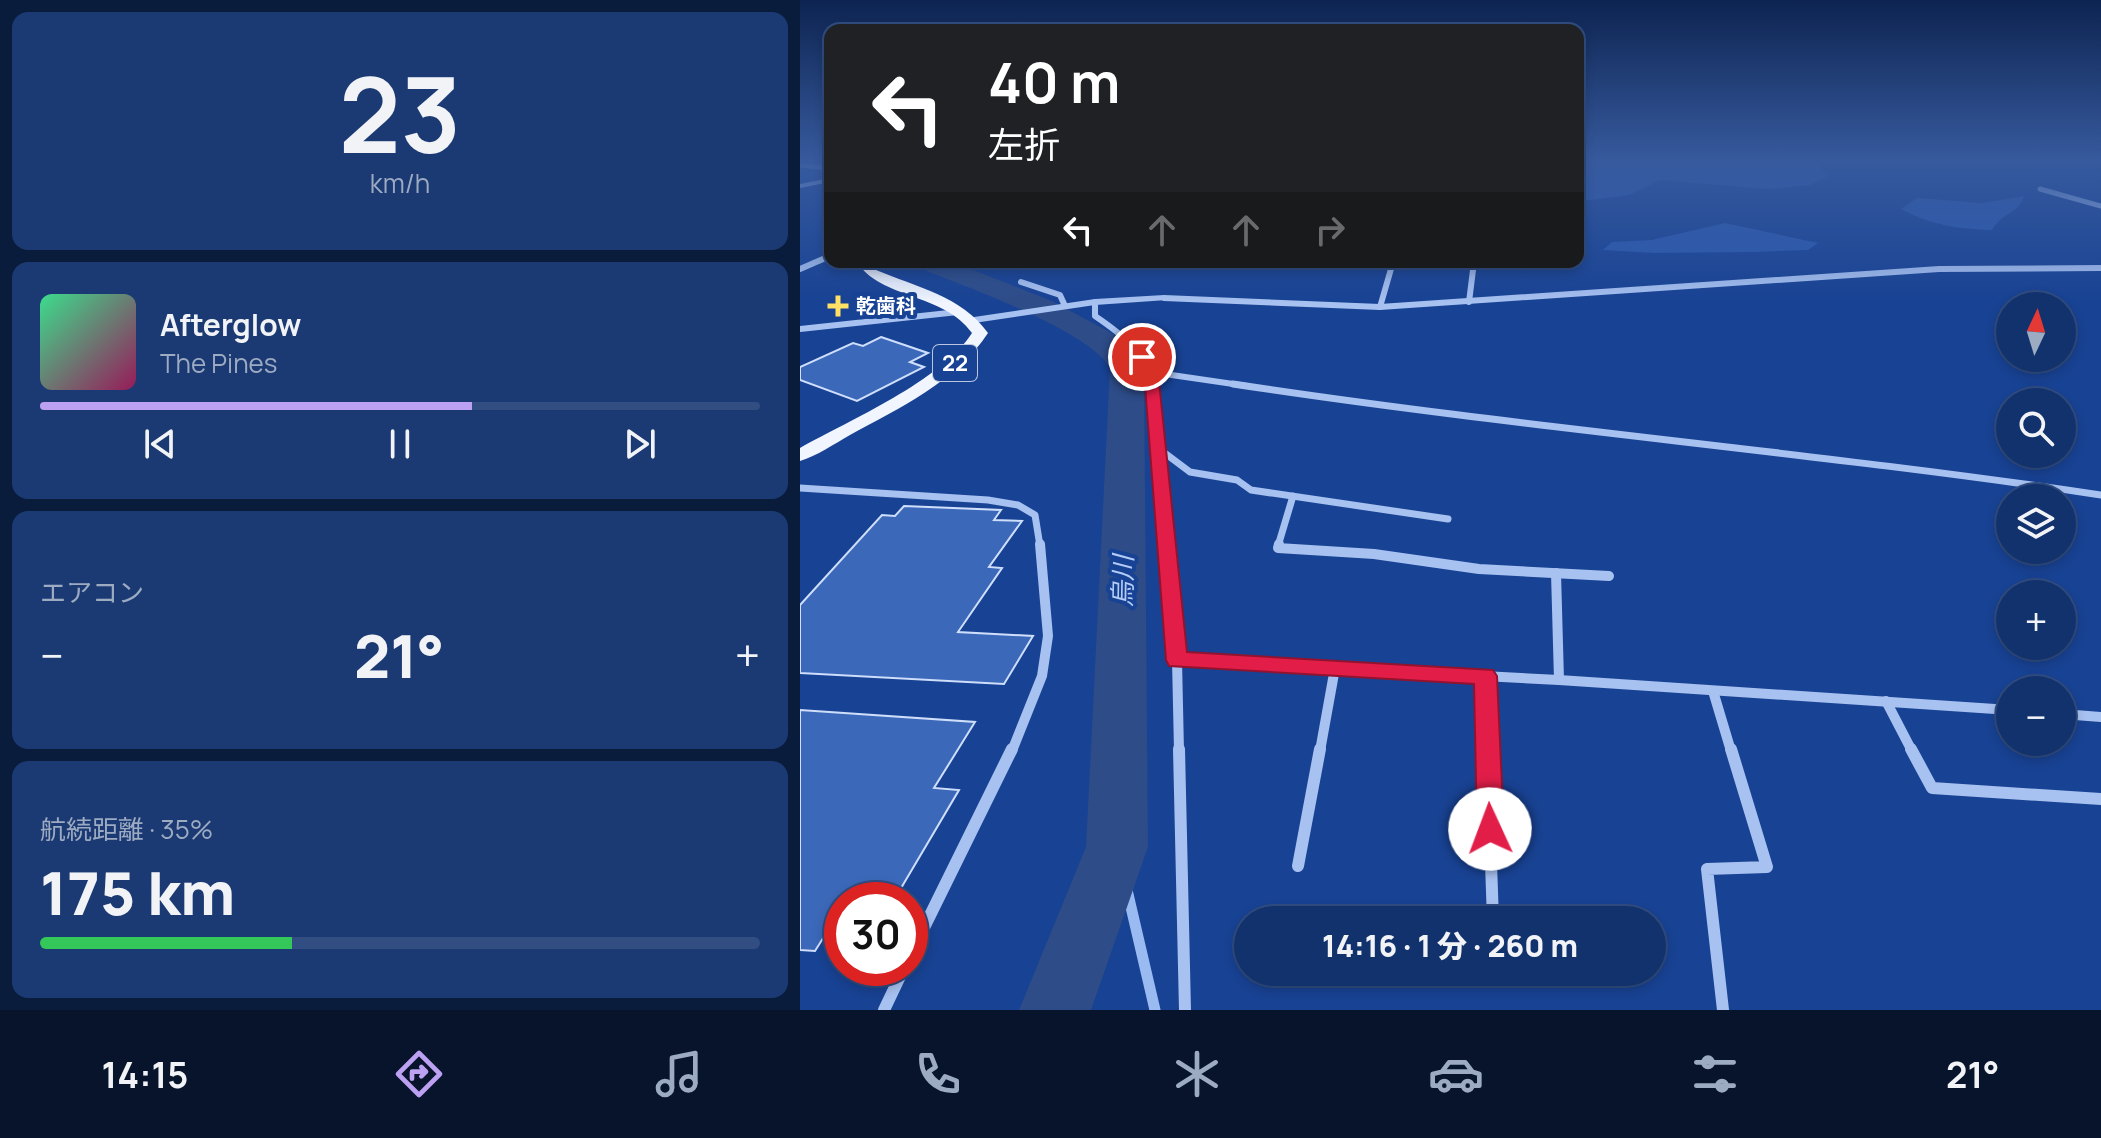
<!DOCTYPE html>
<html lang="ja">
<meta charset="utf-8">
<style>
body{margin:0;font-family:Manrope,"Noto Sans JP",sans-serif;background:#1b3a73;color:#f1f3f6;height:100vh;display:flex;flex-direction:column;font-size:30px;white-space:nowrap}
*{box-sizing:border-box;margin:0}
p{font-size:26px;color:#9caac2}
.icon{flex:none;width:44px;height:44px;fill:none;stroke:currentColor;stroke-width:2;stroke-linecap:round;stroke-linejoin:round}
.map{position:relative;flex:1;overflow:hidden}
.sheet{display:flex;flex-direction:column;gap:12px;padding:12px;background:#0a1c3c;width:800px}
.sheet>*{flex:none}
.banner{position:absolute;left:24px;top:24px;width:760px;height:244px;border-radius:16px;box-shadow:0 4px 12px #0003,0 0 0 2px #314d81;background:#202124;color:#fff;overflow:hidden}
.needle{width:52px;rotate:4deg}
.tools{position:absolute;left:1196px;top:292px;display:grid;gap:16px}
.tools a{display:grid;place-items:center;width:80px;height:80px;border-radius:50%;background:#12326e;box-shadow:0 4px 12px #0003,0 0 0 2px #314d81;font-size:40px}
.speed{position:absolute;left:24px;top:882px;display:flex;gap:16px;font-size:40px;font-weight:700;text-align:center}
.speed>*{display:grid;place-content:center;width:104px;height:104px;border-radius:50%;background:#12326e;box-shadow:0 4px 12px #0003,0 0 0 2px #314d81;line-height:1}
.speed .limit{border:12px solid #d22;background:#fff;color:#111}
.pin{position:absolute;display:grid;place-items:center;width:68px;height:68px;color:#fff;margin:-34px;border:4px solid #fff;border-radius:50%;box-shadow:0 2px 8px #0007}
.me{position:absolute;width:88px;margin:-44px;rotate:358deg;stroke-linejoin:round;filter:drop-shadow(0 0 6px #0008)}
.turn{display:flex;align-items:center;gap:28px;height:168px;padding:0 32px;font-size:36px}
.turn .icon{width:104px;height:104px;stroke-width:2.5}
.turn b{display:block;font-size:56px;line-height:68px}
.lanes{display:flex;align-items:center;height:76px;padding:0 32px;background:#0003;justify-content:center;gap:40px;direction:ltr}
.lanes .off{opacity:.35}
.big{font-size:60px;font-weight:800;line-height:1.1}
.sheet .tile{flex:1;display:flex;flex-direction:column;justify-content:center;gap:12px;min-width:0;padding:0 28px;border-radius:16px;background:#1b3a73}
.sheet .dial{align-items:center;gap:0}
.dial b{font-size:104px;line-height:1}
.song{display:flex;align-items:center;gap:24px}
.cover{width:96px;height:96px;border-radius:12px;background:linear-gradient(135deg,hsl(150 70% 55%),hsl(330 70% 35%))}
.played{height:8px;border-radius:4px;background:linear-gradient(90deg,#bca0f2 60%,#314d81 60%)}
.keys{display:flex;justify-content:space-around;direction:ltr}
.heat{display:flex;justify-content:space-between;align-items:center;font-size:44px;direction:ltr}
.charge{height:12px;border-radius:6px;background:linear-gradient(90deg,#34c759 35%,#314d81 0)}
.trip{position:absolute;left:434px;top:906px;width:432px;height:80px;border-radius:40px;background:#12326e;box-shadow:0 4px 12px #0003,0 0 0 2px #314d81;font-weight:800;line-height:80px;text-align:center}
.tabs{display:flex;height:128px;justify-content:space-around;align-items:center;background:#07142c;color:#9caac2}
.tabs .icon{width:56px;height:56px}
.tabs .on{color:#bca0f2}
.tabs b{font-size:36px;color:#f1f3f6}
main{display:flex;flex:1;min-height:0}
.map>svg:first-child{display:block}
.green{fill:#2a5ab1}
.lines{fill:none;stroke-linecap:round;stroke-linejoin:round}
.stream{stroke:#9abbf2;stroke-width:11}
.river{fill:#2d4c88;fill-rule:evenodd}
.building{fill:#3c68b9;stroke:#cedefb;stroke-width:2}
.minor-far4{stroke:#a7c1f0;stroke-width:5}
.minor-far3{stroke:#a7c1f0;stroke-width:6}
.minor-far2{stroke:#a7c1f0;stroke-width:7}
.minor-far1{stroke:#a7c1f0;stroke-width:10}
.minor{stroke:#a7c1f0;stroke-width:12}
.tertiary{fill:#a7c1f0;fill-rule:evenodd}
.primary{fill:#f0f5ff;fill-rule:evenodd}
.route{fill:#e11d48;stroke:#92132f;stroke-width:2}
.poi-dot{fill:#ffe166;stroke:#184293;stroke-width:3}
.labels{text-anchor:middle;stroke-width:8;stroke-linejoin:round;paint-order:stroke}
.far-poi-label{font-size:20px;font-weight:bold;fill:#fff;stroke:#184293;text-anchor:start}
.shield{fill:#184293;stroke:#bac6df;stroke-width:2}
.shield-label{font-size:22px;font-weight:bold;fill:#fff}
.water-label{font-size:26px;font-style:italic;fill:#b4ccf7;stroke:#184293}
</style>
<main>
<section class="sheet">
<div class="tile dial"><b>23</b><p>km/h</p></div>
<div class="tile">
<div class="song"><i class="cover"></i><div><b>Afterglow</b><p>The Pines</p></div></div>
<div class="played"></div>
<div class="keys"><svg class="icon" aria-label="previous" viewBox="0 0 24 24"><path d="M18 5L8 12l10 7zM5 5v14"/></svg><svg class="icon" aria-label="pause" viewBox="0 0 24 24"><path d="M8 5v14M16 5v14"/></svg><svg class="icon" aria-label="next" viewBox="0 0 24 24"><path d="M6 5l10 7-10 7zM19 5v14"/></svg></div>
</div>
<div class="tile"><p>エアコン</p>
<div class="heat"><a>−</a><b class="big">21°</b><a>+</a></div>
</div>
<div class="tile"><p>航続距離 · 35%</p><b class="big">175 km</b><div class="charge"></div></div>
</section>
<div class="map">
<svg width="1301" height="1010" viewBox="0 0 1301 1010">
<rect width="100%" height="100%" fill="#184293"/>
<g class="green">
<polygon points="778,162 1018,162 1027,177 1010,185 966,189 860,180 829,195 783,201 778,199"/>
<path d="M1224,196c-6,19 -21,15 -32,34 -33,-1 -62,-5 -91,-21l16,-11 65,5z"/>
<polygon points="925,223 1018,243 1008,250 954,252 854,253 803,250 812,242 852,240"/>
</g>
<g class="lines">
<polyline class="stream" points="317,847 355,1010"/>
<path class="river" d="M115,262h38l99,39 76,41 16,26 4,479 -57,163h-72l67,-163 24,-479c-20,-37 -148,-83 -191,-100z"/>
</g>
<g class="building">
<polygon points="81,337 128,353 110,362 124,367 57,401 0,380 0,367 53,343 63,346"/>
<polygon points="104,506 201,510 194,520 222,521 189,567 202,568 158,632 233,636 204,684 0,673 0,605 82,515 95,516"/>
<polygon points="0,710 175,722 134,788 159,790 94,900 42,900 42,916 37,916 15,951 0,950"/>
</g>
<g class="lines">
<g class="minor-far4">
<polyline points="0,165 30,168"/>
<polyline points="1240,189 1301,206"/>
<polyline points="19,261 30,256"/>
</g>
<g class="minor-far3">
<polyline points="0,269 23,259"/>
<polyline points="221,282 260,295 265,306"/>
<polyline points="364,298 580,307 1139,269 1301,268"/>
<path d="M295,302v14c25,17 54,38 57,70"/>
<polyline points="669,302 674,262"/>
<polyline points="580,307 593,262"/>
<polyline points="0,329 158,312"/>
<polyline points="351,372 447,386"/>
</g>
<g class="minor-far2">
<polyline points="352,384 367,546"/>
<path d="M433,384c289,44 579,68 868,111"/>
<polyline points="358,448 390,472 437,480 451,490 648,519"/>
<polyline points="0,488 188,500 218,505 235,515 240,546"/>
<polyline points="478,546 493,496"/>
</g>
<g class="minor-far1">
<polyline points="367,544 377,660 379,751"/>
<polyline points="479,544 478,548 574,554 679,569 809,576"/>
<polyline points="756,573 759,680"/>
<polyline points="377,660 759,680 1210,710"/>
<polyline points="685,676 687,751"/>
<polyline points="913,691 931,751"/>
<polyline points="1086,701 1112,751"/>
<polyline points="1262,714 1301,717"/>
<polyline points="212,751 242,676 248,636 240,544"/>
<polyline points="520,751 535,668"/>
</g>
<g class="minor">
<polyline points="379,749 385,1010"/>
<polyline points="687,749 693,920"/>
<polyline points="1111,749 1132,788 1301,799"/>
<polyline points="498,866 520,749"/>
<polyline points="110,956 212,749"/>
<polyline points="695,972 695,977"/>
<polyline points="84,1010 104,968"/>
<polyline points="923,1010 907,869 967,867 931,749"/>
</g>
<g class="tertiary">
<polygon points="30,178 30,182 0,188 0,184"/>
<polygon points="364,295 369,298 367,300 295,305 174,323 169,320 174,317 295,299"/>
</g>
<path class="primary" d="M57,262h14l5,8c40,17 86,26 112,63 -31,48 -90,76 -138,102 -16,9 -33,21 -50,26v-13c50,-28 141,-67 172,-115 -28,-40 -92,-34 -115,-71z"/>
</g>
<linearGradient id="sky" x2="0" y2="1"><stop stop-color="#0d2451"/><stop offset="0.53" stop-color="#375a9e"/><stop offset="1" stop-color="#375a9e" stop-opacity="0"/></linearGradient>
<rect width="1301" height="303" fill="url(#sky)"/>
<polygon class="route" points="342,352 347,354 358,372 387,652 693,670 697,676 704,829 700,837 690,841 681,837 677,829 674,684 369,666 366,660 344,372 335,357"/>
<path class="poi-dot" d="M34 294h8v8h8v8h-8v8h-8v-8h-8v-8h8z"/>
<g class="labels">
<g class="far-poi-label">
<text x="56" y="313">乾歯科</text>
</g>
<rect class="shield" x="133" y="345" width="44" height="36" rx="6"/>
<g class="shield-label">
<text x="155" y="371">22</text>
</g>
<g class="water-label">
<text transform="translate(323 581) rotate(-89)" y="9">烏川</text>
</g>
</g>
</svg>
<div class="tools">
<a><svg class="needle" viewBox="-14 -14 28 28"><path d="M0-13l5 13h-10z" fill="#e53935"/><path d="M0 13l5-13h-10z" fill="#9caac2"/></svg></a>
<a><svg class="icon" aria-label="search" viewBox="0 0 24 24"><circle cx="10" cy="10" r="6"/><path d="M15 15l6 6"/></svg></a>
<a><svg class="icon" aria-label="layers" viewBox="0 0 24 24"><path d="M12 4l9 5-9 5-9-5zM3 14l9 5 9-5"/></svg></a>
<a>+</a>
<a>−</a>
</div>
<div class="speed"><div class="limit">30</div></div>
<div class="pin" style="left:342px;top:357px;background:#d93025"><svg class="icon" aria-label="arrive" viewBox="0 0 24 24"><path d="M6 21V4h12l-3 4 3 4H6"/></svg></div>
<svg class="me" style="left:690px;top:829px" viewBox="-20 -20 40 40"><circle r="19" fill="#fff"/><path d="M0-13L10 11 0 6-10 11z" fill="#e11d48"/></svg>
<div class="trip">14:16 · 1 分 · 260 m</div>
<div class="banner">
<div class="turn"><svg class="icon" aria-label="left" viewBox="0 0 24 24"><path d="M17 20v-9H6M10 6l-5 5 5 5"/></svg><div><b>40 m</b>左折</div></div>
<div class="lanes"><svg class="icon" aria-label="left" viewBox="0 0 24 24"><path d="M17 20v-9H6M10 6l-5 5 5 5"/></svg><svg class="icon off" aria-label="ahead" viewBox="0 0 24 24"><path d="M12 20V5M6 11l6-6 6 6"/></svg><svg class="icon off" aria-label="ahead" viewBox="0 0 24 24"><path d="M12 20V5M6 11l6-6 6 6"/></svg><svg class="icon off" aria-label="right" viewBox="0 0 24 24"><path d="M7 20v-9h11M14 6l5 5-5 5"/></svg></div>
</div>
</div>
</main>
<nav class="tabs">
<b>14:15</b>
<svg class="icon on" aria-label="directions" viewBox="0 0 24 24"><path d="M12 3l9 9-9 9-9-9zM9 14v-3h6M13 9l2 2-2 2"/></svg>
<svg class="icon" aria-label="music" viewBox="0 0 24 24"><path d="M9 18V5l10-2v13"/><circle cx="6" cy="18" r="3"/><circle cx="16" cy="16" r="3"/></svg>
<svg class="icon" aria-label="phone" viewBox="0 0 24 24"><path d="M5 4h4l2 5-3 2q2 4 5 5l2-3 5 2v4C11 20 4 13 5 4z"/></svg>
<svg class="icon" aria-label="climate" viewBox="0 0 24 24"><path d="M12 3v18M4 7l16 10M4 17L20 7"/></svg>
<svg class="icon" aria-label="car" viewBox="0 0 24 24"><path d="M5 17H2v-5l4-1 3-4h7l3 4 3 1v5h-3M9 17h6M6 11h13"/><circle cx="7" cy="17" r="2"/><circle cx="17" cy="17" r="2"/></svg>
<svg class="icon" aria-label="filters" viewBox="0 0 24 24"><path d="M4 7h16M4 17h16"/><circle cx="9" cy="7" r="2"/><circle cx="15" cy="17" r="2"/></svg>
<b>21°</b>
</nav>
